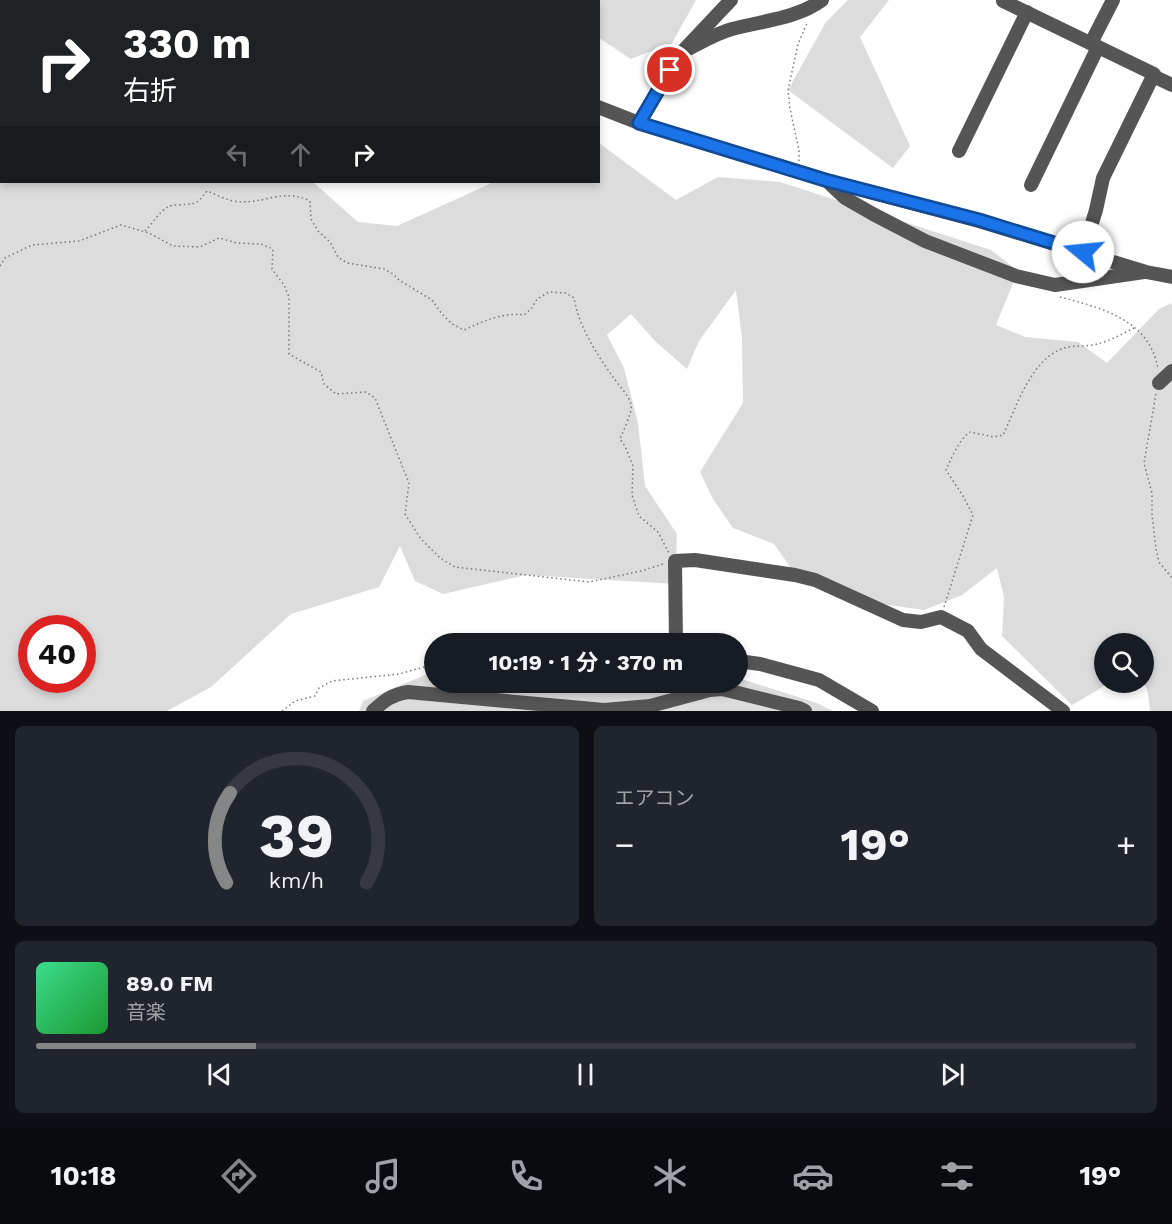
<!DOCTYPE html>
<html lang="ja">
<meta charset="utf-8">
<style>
body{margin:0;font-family:"Work Sans","Noto Sans JP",sans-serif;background:#20242c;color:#f1f3f6;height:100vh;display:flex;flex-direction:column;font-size:22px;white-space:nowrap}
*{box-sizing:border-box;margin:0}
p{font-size:20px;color:#9ea1a6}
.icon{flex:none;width:33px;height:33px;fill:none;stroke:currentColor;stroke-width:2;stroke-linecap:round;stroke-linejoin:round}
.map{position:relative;height:711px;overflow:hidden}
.details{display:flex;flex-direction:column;gap:15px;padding:15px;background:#0d0f14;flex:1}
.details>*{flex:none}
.banner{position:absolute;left:0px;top:0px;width:600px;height:183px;box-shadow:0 3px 9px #0003;background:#202124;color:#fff;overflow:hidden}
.buttons{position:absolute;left:1094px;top:633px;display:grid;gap:12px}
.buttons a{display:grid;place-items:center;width:60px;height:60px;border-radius:50%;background:#171b24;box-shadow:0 3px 9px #0003;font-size:30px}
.speed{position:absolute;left:18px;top:615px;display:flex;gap:12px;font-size:30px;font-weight:700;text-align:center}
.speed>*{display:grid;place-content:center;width:78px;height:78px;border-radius:50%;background:#171b24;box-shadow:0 3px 9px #0003;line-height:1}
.speed .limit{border:9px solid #d22;background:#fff;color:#111}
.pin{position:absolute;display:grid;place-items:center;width:51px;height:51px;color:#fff;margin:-26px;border:3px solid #fff;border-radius:50%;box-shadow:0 2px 6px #0007}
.me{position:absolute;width:66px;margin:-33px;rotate:287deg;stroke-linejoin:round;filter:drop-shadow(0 0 4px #0008)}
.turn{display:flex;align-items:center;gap:21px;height:126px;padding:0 24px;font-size:27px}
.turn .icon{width:78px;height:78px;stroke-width:2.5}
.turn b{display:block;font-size:42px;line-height:51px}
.lanes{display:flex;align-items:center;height:57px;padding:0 24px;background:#0003;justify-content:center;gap:30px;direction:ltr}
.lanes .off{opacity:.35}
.big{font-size:45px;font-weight:700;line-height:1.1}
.details .card{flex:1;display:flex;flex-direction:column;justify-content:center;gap:9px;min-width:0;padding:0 21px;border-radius:9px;background:#20242c}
.details .dial{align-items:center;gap:0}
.dial svg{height:156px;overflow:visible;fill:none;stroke:#363941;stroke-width:7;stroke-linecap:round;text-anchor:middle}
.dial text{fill:#f1f3f6;stroke:none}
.song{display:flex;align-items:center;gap:18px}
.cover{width:72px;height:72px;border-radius:9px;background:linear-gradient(135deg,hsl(150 70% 55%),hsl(130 70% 35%))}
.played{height:6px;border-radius:3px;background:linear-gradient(90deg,#858687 20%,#363941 20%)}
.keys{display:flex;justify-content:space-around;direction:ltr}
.heat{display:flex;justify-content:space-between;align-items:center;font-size:33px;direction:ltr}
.details .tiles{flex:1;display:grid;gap:15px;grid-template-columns:1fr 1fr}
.card:last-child{grid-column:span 2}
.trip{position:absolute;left:424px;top:633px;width:324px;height:60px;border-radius:30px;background:#171b24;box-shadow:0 3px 9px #0003;font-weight:700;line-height:60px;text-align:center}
.tab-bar{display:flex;height:96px;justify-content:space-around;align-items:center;background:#090b0e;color:#9ea1a6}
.tab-bar .icon{width:42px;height:42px}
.tab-bar .on{color:#858687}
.tab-bar b{font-size:27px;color:#f1f3f6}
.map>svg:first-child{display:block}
.green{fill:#dcdcdc;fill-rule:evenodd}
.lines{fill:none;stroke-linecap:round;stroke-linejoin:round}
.path{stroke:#777;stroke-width:1.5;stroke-dasharray:1.5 3;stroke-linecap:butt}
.minor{stroke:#555;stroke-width:14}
.route-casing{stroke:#114b97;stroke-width:15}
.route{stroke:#1a73e8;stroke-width:10}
</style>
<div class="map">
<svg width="1172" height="711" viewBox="0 0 1172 711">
<rect width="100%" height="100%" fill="#fff"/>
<g class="green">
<polygon points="538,0 696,0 672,43 631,59 599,38 598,2 540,2"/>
<polygon points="848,0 889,0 860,37 910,146 893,168 788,90 826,22"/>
<path d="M0,70l2,1v111h311l45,40 39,4 97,-44h104l1,-39 77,57 42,-23 62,5 211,68 27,21 -22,54 29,12 53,5 29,21 52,-54 13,-6v408h-22l-2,-18 -5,-14v-35h-39v38l3,1 -6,5 -29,17 -70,-69 2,-39 -7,-29 -35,27 -38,15 -42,-6 -89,-33 -19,-27 -41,-16 -20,-29 -13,-27 43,-69 -1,-65 -6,-48 -37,51 -12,28 -32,-28 -24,-27 -24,21 17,33 14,55 7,63 32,48 -2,50 -149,-9 -83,19 -28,-13 -15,-35 -21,41 -88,27 -80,73 -44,24h-167zM32,628h50v52h-50z"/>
<polygon points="425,675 435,675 435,682 618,682 658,686 685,682 738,682 738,678 817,703 833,711 359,711 363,701"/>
</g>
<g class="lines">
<g class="path">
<polyline points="799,161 799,150 790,109 788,90 798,44 807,23"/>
<path d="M145,231c7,-7 15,-20 24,-25 3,-1 7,-1 10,-1 18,-2 16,1 28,-14 9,3 18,9 27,10 27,5 49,-14 76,0l1,18 7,12 12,11 8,15 9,6 37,6 9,5 6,6 33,20 10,14 10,10 12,6c20,-9 39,-18 60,-15l8,-7 5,-9 12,-7 17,1 8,5c5,29 22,55 39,79 5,7 16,19 18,27 2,8 -8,27 -11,35l5,7 8,20 -1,29 7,21 19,16 11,21"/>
<polyline points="0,266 5,258 32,245 79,241 121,225 149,233 173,246 200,247 219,238 237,243 261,244 273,249 272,269 284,285 289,297 289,354 321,372 324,384 336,394 366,392 375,398 409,483 405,514 421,539 440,558 455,567 589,582 641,571 663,564"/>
<path d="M1060,297c42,11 90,23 98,72"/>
<polyline points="1156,394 1144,463 1152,493 1152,515 1156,549 1159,562 1172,578"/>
<path d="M944,607l29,-92 -10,-19 -17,-26c6,-13 12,-29 24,-38l24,5 9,-2c14,-29 28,-76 61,-87 11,-3 23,-1 33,-4 13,-3 27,-11 39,-17"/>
<polyline points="282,711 295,701 315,696 319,688 332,681 399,674 435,664"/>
</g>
<g class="minor">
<polyline points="442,0 444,2"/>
<polyline points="1003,1 1154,74 1103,178 1096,210 1083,252"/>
<polyline points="1091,43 1113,0"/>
<path d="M688,49c14,-7 29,-16 44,-20 29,-8 64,-10 90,-29"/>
<polyline points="1153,76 1172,85"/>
<polyline points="598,107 639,123 825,180 979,221 1146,272 1172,277"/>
<polyline points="639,123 681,53 731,0"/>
<polyline points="959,151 1027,12"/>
<polyline points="829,183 845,198 873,214 925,241 1016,276 1055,285 1144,272"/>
<polyline points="1031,185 1098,47"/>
<polyline points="1159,383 1172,371"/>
<polyline points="676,644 675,561 695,560 795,575 815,580 903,620 921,622 941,617 968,631 981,649 1063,711"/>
<polyline points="738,661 760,664 819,680 872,711"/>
<path d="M373,711c12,-11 18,-16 35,-19l196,18 46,-4 60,-16 12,-1 77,19 6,3"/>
</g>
</g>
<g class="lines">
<defs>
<polyline id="route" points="670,70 639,123 825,180 979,220 1083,252"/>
</defs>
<use href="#route" class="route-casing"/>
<use href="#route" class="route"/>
</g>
</svg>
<div class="buttons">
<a><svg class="icon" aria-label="search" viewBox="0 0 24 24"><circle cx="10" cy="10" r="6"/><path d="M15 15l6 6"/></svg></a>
</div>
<div class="speed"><div class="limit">40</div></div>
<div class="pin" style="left:670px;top:70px;background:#d93025"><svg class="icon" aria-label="arrive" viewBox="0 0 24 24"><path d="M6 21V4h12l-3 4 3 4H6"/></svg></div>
<svg class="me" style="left:1083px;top:252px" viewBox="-20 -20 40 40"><circle r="19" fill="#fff"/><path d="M0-13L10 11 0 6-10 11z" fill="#1a73e8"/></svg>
<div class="trip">10:19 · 1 分 · 370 m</div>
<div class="banner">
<div class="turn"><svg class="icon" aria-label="right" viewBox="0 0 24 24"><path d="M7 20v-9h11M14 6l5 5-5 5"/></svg><div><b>330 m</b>右折</div></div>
<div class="lanes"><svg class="icon off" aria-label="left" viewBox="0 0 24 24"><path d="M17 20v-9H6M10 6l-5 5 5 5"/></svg><svg class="icon off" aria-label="ahead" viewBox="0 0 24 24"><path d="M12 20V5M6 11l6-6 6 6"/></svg><svg class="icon" aria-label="right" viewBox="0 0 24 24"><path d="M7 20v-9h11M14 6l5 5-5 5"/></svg></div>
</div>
</div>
<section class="details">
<div class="tiles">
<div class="card dial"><svg viewBox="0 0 100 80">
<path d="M14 69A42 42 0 1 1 86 69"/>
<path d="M14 69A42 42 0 0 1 16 23" stroke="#858687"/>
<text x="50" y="56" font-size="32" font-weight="700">39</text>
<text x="50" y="72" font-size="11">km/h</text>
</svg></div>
<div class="card"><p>エアコン</p>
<div class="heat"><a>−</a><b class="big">19°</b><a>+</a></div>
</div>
<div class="card">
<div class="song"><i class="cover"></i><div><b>89.0 FM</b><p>音楽</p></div></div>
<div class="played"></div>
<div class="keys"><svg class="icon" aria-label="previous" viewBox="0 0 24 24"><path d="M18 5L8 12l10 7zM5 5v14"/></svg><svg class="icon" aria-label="pause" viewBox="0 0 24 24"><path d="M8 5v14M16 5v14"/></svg><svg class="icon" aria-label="next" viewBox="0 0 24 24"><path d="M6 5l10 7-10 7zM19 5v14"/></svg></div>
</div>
</div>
</section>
<nav class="tab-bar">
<b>10:18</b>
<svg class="icon on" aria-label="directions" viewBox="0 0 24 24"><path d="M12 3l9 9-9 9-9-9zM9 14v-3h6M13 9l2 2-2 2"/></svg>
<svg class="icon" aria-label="music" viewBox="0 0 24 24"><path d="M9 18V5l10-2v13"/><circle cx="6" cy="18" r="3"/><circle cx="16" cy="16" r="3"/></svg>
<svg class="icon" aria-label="phone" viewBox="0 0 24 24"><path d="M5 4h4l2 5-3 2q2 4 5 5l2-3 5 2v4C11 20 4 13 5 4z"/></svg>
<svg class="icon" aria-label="climate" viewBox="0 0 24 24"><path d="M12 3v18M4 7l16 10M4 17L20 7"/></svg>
<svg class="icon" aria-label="car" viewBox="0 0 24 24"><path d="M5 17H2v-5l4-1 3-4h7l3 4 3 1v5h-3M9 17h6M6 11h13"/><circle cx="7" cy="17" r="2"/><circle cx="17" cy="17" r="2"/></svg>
<svg class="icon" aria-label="filters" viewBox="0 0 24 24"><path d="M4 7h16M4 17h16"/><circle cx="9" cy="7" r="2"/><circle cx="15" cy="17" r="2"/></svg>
<b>19°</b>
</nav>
